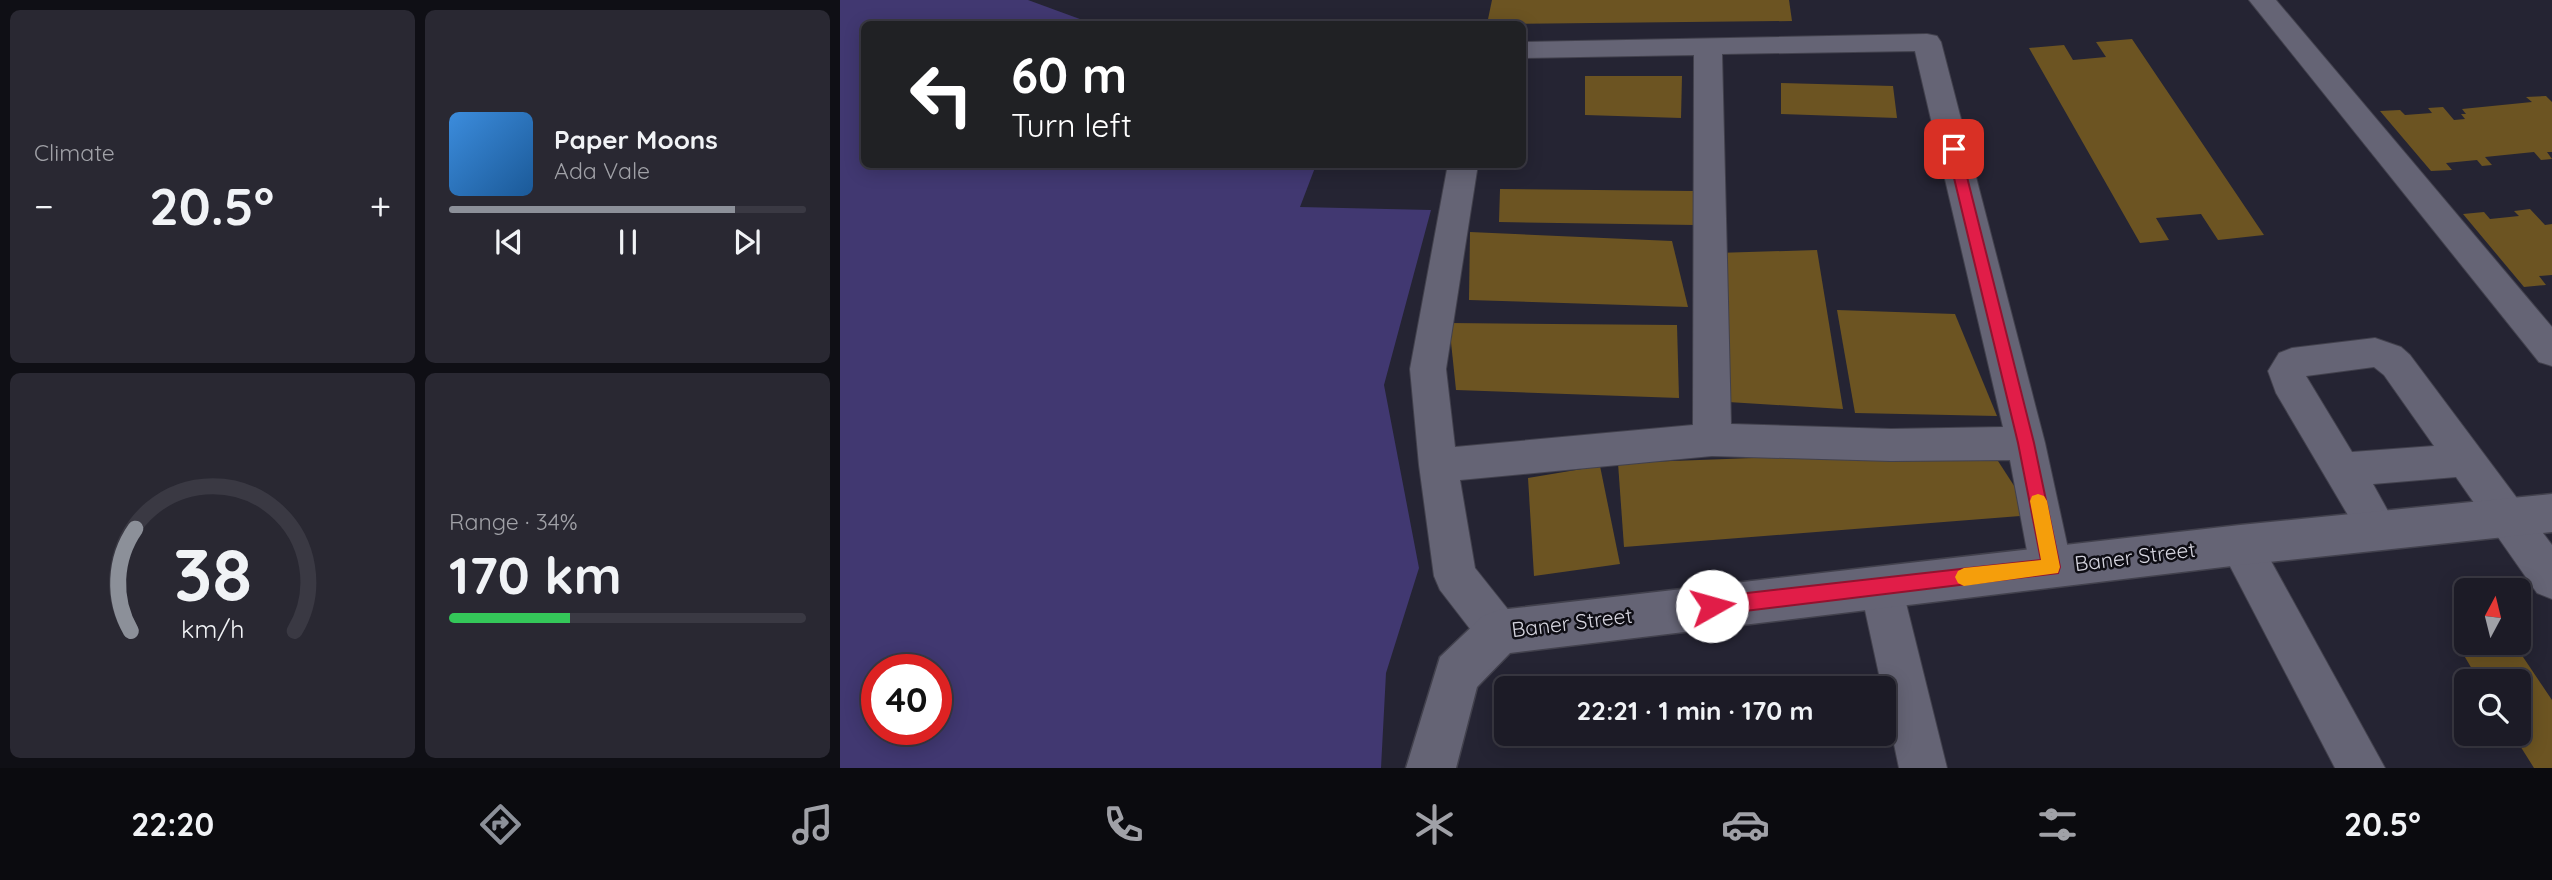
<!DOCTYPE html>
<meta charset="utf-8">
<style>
body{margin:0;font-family:Quicksand,sans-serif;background:#292832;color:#f1f3f6;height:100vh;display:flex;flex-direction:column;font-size:26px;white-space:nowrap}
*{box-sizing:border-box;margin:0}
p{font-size:23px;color:#a0a1a7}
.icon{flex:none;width:38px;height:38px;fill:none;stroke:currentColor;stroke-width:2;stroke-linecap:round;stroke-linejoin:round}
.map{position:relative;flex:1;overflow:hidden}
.sheet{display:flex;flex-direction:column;gap:10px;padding:10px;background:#0f0f15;width:840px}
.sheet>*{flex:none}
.guide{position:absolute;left:21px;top:21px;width:665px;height:147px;border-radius:10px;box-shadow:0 4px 18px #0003,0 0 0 2px #3a3943;background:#202124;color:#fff;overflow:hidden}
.needle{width:46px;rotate:7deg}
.fabs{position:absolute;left:1614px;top:578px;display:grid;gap:14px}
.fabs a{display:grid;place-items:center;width:77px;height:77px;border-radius:10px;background:#1c1b26;box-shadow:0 4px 18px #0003,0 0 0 2px #3a3943;font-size:35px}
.speed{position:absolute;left:21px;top:654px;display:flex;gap:14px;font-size:35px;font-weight:700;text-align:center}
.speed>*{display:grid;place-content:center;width:91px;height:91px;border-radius:50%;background:#1c1b26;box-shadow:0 4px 18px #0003,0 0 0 2px #3a3943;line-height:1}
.speed .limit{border:10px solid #d22;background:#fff;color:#111}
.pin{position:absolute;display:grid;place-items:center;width:60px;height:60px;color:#fff;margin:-30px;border-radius:14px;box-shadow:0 4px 10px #0006}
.me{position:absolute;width:77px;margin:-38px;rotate:83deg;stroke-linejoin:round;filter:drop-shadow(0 0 5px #0008)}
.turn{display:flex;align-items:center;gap:24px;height:147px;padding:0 35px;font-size:32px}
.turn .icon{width:91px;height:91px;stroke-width:2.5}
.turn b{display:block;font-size:49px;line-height:60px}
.big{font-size:52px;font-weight:700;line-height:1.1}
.sheet .tile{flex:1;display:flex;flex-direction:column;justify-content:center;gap:10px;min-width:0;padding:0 24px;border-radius:10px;background:#292832}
.sheet .dial{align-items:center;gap:0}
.dial svg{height:182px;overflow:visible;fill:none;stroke:#3a3943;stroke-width:7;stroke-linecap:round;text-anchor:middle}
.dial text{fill:#f1f3f6;stroke:none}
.song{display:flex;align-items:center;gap:21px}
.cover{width:84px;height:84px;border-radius:10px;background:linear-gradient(135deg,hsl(210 70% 55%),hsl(210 70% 35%))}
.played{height:7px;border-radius:4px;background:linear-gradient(90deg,#8c9099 80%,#3a3943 80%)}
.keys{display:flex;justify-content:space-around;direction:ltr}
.heat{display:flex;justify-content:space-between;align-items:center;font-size:38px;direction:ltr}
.charge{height:10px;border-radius:5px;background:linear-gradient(90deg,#34c759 34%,#3a3943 0)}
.sheet .tiles{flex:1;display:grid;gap:10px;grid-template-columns:repeat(2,1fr)}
.trip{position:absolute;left:654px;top:676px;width:402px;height:70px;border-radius:10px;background:#1c1b26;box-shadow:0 4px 18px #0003,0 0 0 2px #3a3943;font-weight:700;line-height:70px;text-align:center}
.tab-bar{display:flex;height:112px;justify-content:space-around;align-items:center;background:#0b0b0f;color:#a0a1a7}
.tab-bar .icon{width:49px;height:49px}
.tab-bar .active{color:#8c9099}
.tab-bar b{font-size:32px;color:#f1f3f6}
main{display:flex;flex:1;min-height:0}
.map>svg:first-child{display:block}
.green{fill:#413871;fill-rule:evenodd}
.building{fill:#6c5422}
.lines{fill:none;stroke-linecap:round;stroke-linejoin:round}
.minor-casing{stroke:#42414d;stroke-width:2}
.tertiary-casing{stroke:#42414d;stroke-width:3}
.minor{fill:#656475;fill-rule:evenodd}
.tertiary{fill:#656475;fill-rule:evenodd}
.route{fill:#e11d48;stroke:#92132f;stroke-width:2}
.slow{fill:#f59e0b}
.labels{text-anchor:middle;stroke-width:5;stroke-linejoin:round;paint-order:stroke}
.street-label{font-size:21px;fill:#d6d5df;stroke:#0f0e15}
</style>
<main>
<section class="sheet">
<div class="tiles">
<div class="tile"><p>Climate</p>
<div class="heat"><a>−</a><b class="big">20.5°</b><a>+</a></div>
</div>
<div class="tile">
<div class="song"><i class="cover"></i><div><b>Paper Moons</b><p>Ada Vale</p></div></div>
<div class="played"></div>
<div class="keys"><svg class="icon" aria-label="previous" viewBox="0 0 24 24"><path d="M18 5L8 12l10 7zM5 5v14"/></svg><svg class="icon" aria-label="pause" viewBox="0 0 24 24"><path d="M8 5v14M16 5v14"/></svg><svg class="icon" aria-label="next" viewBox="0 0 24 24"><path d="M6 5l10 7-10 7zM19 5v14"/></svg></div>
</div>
<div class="tile dial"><svg viewBox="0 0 100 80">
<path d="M14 69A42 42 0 1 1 86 69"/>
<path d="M14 69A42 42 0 0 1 16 24" stroke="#8c9099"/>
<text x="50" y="56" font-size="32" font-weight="700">38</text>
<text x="50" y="72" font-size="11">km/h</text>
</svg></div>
<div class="tile"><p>Range · 34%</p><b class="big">170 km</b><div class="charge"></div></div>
</div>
</section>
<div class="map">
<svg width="1712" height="768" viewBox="0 0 1712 768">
<rect width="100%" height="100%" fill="#252433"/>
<path class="green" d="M0,0h188l60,22 173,-1 -2,3h-395v140l452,1 -16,42 131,3 -47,175 35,183 -33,105 -5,95h-541zM37,670h59v60h-59z"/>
<g class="building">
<polygon points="652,0 949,0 952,21 647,24"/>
<polygon points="1292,39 1424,235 1378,240 1361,214 1316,218 1329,240 1300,243 1189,48 1224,45 1233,60 1266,57 1256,42"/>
<polygon points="745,76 842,76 841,118 745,115"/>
<polygon points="941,83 1053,86 1057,118 941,114"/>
<polygon points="1706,96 1712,102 1712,152 1707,152 1712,159 1701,160 1694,152 1645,157 1652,165 1642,166 1637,160 1606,163 1612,170 1591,171 1540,111 1560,110 1565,115 1592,113 1588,108 1603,107 1614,120 1625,119 1621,114 1626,114 1622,109 1692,102 1686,97"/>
<polygon points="660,189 853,191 855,225 659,222"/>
<polygon points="1690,209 1705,225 1712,224 1712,275 1699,276 1706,285 1684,287 1623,214 1644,212 1650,219 1679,216 1674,211"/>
<polygon points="630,232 832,241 848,307 629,300"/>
<polygon points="977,250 1003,409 872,401 876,253"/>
<polygon points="997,310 1115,314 1157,416 1015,413"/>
<polygon points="609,323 837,325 839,398 616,390"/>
<polygon points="942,457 1158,461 1193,515 784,547 778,463"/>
<polygon points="760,466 780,564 694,576 688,478"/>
<polygon points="1675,645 1712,700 1712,768 1694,768 1672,733 1678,733 1678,681 1639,681 1622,652"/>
</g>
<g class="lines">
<defs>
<g id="minor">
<polygon points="1409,0 1436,0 1712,327 1712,366 1699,362"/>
<path d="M1087,34l10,2 4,6 104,401 27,124 -6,14 -15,5 -15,-5 -6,-14 -20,-107 -119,1 -179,-5 -252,24 15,88 39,49 7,15 -7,15 -15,6 -15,-6 -44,-57 -6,-14 -15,-111 -9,-96 38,-205h30l-32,205 9,78 238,-22 1,-370 -172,3v-16zM1075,51l88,376 -112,2 -160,-5 -9,-370z"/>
<path d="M1535,338l26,9 9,8 142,190v54l-15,-6 -81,-116 -83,7 26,47 -6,13 -14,6 -14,-6 -89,-151 -8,-22 11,-18 13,-5zM1534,367l10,8 50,71 -82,6 -46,-76z"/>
<polygon points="1400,526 1415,532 1545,768 1495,768 1379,545 1385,532"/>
<polygon points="1041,567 1056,573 1062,587 1107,768 1059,768 1045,701 1045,688 1042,688 1020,587 1026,573"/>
</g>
<polygon id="tertiary" points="1712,494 1712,532 1400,565 670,653 637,687 616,768 566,768 600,657 643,616 659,610 1400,525"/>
</defs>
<use href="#minor" class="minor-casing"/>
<use href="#tertiary" class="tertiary-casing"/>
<use href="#minor" class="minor"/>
<use href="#tertiary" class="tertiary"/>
</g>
<polygon class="route" points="1114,144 1120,149 1194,443 1220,567 1218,573 872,615 865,612 863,606 865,600 872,597 1201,560 1178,443 1107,149"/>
<polygon class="slow" points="1198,494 1204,496 1207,501 1220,567 1218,573 1124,586 1118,583 1115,577 1118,571 1124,568 1201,560 1190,501 1192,496"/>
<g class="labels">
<g class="street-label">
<text transform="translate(1295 557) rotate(-7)" y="7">Baner Street</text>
<text transform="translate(732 623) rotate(-7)" y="7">Baner Street</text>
</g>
</g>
</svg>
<div class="fabs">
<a><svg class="needle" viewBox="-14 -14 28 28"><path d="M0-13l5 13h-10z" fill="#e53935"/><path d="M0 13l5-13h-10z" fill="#a0a1a7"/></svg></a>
<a><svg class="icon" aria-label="search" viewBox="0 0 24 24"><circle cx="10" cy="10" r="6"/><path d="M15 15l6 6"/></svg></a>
</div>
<div class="speed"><div class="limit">40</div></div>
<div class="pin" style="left:1114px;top:149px;background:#d93025"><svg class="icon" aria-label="arrive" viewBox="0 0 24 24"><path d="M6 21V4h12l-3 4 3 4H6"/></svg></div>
<svg class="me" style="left:872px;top:606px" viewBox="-20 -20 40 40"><circle r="19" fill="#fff"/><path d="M0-13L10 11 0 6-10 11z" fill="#e11d48"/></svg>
<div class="trip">22:21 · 1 min · 170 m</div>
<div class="guide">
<div class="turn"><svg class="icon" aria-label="left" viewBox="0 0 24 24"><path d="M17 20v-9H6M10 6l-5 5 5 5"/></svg><div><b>60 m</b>Turn left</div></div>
</div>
</div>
</main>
<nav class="tab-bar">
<b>22:20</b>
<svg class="icon active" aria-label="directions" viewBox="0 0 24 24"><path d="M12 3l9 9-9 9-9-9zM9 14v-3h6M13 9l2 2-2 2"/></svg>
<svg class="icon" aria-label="music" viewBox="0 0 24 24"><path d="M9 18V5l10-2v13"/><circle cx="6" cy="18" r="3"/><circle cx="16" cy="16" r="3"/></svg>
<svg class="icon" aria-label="phone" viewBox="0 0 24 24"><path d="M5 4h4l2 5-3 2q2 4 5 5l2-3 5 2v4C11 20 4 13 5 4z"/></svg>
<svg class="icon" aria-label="climate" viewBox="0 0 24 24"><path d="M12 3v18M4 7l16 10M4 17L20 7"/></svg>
<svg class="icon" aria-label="car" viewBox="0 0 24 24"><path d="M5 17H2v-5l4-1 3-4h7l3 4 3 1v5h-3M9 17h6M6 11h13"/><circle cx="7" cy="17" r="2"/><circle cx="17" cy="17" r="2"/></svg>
<svg class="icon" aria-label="filters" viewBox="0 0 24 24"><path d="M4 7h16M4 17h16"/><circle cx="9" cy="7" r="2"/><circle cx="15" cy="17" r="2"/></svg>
<b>20.5°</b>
</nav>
